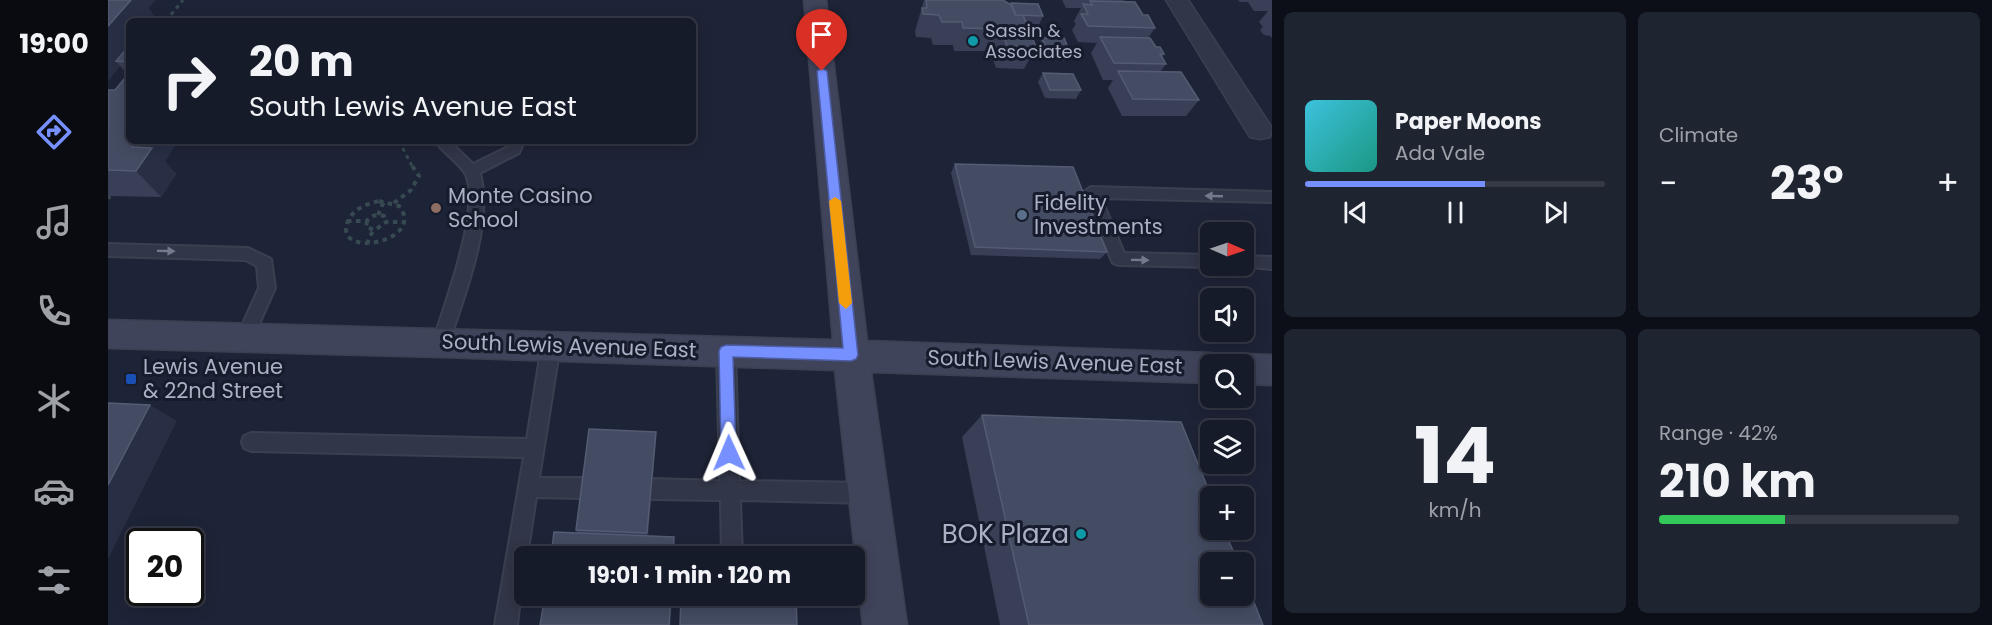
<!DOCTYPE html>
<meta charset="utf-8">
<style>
body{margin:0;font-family:Poppins,sans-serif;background:#1f2431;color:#f1f3f6;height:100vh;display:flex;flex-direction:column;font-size:22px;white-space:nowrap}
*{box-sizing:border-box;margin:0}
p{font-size:20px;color:#9ea1a8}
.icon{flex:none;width:33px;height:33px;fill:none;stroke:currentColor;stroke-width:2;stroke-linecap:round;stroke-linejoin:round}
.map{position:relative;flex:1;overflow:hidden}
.side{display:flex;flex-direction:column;gap:12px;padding:12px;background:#0c0f17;width:720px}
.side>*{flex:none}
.guide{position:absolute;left:18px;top:18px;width:570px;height:126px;border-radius:9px;box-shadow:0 3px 15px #0003,0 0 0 2px #353946;background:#161b29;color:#f1f3f6;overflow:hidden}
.needle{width:39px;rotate:92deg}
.buttons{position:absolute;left:1092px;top:222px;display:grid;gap:12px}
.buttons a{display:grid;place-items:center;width:54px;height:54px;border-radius:9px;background:#161b29;box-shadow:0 3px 15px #0003,0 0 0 2px #353946;font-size:30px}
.speed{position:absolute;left:18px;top:528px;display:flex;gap:12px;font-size:30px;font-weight:700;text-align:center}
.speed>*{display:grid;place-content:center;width:78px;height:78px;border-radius:50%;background:#161b29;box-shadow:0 3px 15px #0003,0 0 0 2px #353946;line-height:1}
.speed .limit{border:3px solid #111;border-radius:9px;background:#fff;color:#111}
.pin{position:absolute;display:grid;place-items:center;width:51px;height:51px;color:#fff;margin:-62px -26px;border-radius:50% 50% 50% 0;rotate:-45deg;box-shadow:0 0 6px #0007}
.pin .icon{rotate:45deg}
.me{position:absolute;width:66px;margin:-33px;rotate:359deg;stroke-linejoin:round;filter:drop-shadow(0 0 4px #0008)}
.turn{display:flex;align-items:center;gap:21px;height:126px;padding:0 24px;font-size:27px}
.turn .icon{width:78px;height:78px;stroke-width:2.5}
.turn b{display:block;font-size:42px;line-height:51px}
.big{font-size:45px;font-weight:700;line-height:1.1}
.side .card{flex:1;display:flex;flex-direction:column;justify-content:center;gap:9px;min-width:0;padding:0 21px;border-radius:9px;background:#1f2431}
.side .dial{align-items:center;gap:0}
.dial b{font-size:78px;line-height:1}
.song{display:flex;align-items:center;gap:18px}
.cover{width:72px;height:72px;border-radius:9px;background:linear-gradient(135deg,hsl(190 70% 55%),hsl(170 70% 35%))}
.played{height:6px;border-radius:3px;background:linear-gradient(90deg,#7690ff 60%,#353946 60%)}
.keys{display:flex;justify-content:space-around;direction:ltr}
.heat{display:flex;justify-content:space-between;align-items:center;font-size:33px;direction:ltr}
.charge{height:9px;border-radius:4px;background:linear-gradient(90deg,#34c759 42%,#353946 0)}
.side .tiles{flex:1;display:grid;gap:12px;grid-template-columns:repeat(2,1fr)}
.trip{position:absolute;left:406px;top:546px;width:351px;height:60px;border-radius:9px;background:#161b29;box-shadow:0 3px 15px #0003,0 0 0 2px #353946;font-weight:700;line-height:60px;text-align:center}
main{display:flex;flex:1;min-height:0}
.tab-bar{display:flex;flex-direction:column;width:108px;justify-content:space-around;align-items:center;background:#090b10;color:#9ea1a8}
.tab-bar .icon{width:42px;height:42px}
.tab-bar .current{color:#7690ff}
.tab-bar b{font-size:27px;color:#f1f3f6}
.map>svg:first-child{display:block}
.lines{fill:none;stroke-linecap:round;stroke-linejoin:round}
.lane-casing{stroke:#3b4051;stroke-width:4}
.street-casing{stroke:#3b4051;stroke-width:3}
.secondary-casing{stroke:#3b4051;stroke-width:3}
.path-far1{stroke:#384a51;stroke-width:3;stroke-dasharray:4 4;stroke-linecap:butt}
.path{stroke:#384a51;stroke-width:4;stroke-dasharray:4.5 4.5;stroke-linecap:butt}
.lane{fill:#313648;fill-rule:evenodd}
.street{fill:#313648;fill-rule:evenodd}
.secondary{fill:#3f445b;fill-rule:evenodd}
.wall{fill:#383f57}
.shaded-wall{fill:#282f45}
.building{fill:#444c63;stroke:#545b72;stroke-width:1.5}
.oneway{fill:#74798d}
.route{fill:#7690ff;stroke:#4d5ea6;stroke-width:1.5}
.slow{fill:#f59e0b}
.culture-dot{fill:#0f9aa8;stroke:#171c2c;stroke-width:2}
.education-dot{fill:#8d6e63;stroke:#171c2c;stroke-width:2}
.service-dot{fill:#5c6f8a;stroke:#171c2c;stroke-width:2}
.transit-dot{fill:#1a4fb4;stroke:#171c2c;stroke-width:2}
.labels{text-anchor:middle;stroke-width:6;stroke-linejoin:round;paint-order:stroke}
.far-poi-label{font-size:18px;fill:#abb0c5;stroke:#171c2c;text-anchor:start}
.poi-label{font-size:21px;fill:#abb0c5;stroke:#171c2c;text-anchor:start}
.street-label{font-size:21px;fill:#abb0c5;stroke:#171c2c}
.near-poi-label{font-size:26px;fill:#abb0c5;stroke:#171c2c;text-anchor:end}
</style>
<main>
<nav class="tab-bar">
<b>19:00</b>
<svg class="icon current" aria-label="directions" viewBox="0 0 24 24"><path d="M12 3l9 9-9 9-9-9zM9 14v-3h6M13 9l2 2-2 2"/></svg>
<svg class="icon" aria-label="music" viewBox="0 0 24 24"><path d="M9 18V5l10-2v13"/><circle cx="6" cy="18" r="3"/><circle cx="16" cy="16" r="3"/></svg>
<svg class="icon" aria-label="phone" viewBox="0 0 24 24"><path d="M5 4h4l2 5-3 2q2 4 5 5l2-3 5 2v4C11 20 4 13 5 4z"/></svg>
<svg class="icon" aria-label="climate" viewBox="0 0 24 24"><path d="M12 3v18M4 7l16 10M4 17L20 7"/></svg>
<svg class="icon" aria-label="car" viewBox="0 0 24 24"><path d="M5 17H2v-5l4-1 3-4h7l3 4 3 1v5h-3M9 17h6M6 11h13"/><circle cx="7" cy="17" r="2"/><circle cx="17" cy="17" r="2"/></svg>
<svg class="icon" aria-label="filters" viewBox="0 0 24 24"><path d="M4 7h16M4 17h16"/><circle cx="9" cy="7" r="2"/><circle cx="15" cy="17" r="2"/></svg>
</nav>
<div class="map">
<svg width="1164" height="625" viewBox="0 0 1164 625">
<rect width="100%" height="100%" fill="#1e2437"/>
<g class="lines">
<defs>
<g id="lane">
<path d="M327,141h14l24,23 35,-17 2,-6h14l-5,12 -39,20c13,52 -15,120 -31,169l-2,5 -6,2 -6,-2 -2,-5c11,-36 48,-132 33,-167 -5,-11 -23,-22 -31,-34z"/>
<polygon points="983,187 1164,192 1164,202 993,198 1016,253 1102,255 1102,266 1107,266 1102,267 1011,265 1005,263 1003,259 976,192"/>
<polygon points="0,244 140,248 163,259 167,288 143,342 137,344 131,342 129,337 151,288 149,266 138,260 0,256"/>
<polygon points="1136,256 1164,257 1164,269 1130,266 1136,266"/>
<polygon points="443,338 449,340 452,345 431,478 476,478 483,481 486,488 483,495 476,498 428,497 419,556 417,556 409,625 387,625 416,457 143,451 136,448 134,442 136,436 143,433 419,439 434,345 437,340"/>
<polygon points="618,344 624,346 627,351 631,481 761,483 768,486 771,493 768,500 761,503 632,500 634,556 614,556 613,500 544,499 537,496 534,489 537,482 544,479 612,481 609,351 612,346"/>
</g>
<polygon id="street" points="1058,0 1080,0 1164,128 1162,137 1152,139 1142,137"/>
<g id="secondary">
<polygon points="696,0 718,0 759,341 1102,353 1114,357 1118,364 1102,364 1102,383 763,372 799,625 755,625 727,370 333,357 0,348 0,320 725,340"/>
<polygon points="1136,354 1164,355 1164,385 1136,384 1136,364 1121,364 1124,358"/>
</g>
</defs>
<use href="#lane" class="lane-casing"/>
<use href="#street" class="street-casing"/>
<use href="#secondary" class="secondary-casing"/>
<g class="path-far1">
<polyline points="58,21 75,0"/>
<polyline points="291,141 304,166"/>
</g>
<g class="path">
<polyline points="0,198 2,196"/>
<path d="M271,201l20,5c29,36 -68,54 -51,15 6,-13 19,-17 31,-20z"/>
<polyline points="286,203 303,190 311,176 303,164"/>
<polyline points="270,215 276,201"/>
<path d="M239,221h20c4,-6 10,-7 17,-5l2,6"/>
<polyline points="259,221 258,227 267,230 278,222 296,222"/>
<polyline points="259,244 265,230"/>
</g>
<use href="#lane" class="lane"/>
<use href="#street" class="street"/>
<use href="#secondary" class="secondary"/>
</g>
<g class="wall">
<polygon points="0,0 47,0 40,8 50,21 21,21 21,141 57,162 68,174 53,197 0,196 0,90 7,90 20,75 12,66 0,81"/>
<polygon points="816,0 895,0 902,4 903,3 935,16 931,25 919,25 928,47 916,69 888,68 882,51 846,51 845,45 825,45 823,38 808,37 807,31"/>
<polygon points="954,0 1016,0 1015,2 1035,15 1047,28 1040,38 1048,47 1056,54 1054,58 1058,64 1052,72 1091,100 1078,116 1014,116 1000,88 1005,80 995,80 983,53 989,43 970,42 964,30 968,24 966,21 973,8 958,8"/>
<polygon points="1130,0 1164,0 1164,38 1162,36 1156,35 1152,30 1155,27 1151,22 1160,11 1146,11 1140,2 1132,2"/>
<polygon points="934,38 962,52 957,61 936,60 930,47"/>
<polygon points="935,73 973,90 968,99 937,98 930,82"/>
<polygon points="847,164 999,252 992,259 863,255 843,173"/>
<polygon points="874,415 1155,625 892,625 854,437"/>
<polygon points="548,438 540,536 567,548 566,556 443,556 469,533 468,530"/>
</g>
<g class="shaded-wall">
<polygon points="9,0 47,0 40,8 50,21 21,21 21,55 8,61 12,66 0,81 0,26"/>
<polygon points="28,141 70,141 57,162 68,174 53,197 28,171 24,147"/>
<polygon points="42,405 69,421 0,559 0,485"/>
<polygon points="548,432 548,438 540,537 539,533"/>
<polygon points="563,596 564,596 563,625 561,625"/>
</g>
<g class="building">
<polygon points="0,0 23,0 0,26"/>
<polygon points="818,0 895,0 903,5 907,15 915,15 928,47 899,46 893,29 855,28 854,22 834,22 831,15 815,14 814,8 819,8"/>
<polygon points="982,1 1027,2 1035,15 1040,15 1047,28 980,26 973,14 980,14 975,4 984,5"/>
<polygon points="903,3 930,4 935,16 908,15"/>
<polygon points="992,37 1042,38 1048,47 1052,47 1056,54 1052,54 1058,64 1006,63"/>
<polygon points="934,38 956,38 962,52 940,52"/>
<polygon points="21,46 21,62 8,61"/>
<polygon points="1010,71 1073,72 1091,100 1025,99"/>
<polygon points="21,73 21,141 28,141 24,147 44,148 28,171 0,170 0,90 7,90"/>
<polygon points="935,73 965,74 973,90 942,90"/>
<polygon points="847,164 965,167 999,252 867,247"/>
<polygon points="0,403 42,405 0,485"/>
<polygon points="874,415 1073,422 1103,496 1102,530 1116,530 1130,562 1102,562 1102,596 1136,596 1136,577 1155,625 921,625"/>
<polygon points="481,429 548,432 539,533 468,530"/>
<polygon points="446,532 566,537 565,556 443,556"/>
<polygon points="437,596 563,596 561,625 432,625"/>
<polygon points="573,596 688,596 689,625 572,625"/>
</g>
<defs><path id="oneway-solid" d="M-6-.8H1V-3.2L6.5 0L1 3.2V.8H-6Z" transform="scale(1.5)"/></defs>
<g class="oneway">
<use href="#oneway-solid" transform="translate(1106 196) rotate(-178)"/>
<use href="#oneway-solid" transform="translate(58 251) rotate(1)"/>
<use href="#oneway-solid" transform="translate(1032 260) rotate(1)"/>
</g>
<polygon class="route" points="714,68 719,71 750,355 748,359 743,361 625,357 628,453 626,458 621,460 615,458 613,453 611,351 613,347 618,345 735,348 709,71"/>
<polygon class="slow" points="727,197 733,201 744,303 738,309 731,303 721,201"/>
<g class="culture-dot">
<circle cx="865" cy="41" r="6"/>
<circle cx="973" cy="534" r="6"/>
</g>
<circle class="education-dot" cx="328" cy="208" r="6"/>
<circle class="service-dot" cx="914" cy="215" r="6"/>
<rect class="transit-dot" x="17" y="373" width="12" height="12" rx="3"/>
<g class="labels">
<g class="far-poi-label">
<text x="877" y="37">Sassin &amp;<tspan x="877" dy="21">Associates</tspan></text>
</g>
<g class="poi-label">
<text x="340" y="203">Monte Casino<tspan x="340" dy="24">School</tspan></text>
<text x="926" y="210">Fidelity<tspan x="926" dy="24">Investments</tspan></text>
<text x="35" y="374">Lewis Avenue<tspan x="35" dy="24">&amp; 22nd Street</tspan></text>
</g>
<g class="street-label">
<text transform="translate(461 346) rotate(2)" y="7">South Lewis Avenue East</text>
<text transform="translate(947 362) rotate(2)" y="7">South Lewis Avenue East</text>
</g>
<g class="near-poi-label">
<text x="961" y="543">BOK Plaza</text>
</g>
</g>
</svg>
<div class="buttons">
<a><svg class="needle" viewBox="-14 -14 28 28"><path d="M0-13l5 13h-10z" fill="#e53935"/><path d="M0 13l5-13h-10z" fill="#9ea1a8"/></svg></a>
<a><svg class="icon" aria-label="sound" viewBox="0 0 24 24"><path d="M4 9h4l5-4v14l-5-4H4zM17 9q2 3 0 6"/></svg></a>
<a><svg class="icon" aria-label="search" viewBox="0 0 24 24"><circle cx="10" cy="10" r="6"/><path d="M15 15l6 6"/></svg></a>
<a><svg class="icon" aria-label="layers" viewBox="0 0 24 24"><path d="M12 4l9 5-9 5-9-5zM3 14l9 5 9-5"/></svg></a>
<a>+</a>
<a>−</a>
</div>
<div class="speed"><div class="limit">20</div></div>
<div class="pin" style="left:714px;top:71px;background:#d93025"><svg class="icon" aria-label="arrive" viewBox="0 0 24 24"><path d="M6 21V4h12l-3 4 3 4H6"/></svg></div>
<svg class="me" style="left:621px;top:453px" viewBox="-20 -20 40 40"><path d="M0-17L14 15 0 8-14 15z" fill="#7690ff" stroke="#fff" stroke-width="4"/></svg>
<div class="trip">19:01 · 1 min · 120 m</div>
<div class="guide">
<div class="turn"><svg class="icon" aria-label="right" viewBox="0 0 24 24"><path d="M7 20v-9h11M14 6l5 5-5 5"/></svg><div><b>20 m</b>South Lewis Avenue East</div></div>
</div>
</div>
<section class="side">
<div class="tiles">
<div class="card">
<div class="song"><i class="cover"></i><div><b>Paper Moons</b><p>Ada Vale</p></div></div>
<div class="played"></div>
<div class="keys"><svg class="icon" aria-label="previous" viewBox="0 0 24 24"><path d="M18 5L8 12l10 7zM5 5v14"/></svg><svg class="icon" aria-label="pause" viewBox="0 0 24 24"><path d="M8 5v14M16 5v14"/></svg><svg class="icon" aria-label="next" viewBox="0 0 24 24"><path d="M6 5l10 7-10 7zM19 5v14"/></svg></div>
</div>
<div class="card"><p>Climate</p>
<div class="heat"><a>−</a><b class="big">23°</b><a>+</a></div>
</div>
<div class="card dial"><b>14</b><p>km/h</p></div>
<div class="card"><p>Range · 42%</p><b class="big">210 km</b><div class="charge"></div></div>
</div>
</section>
</main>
